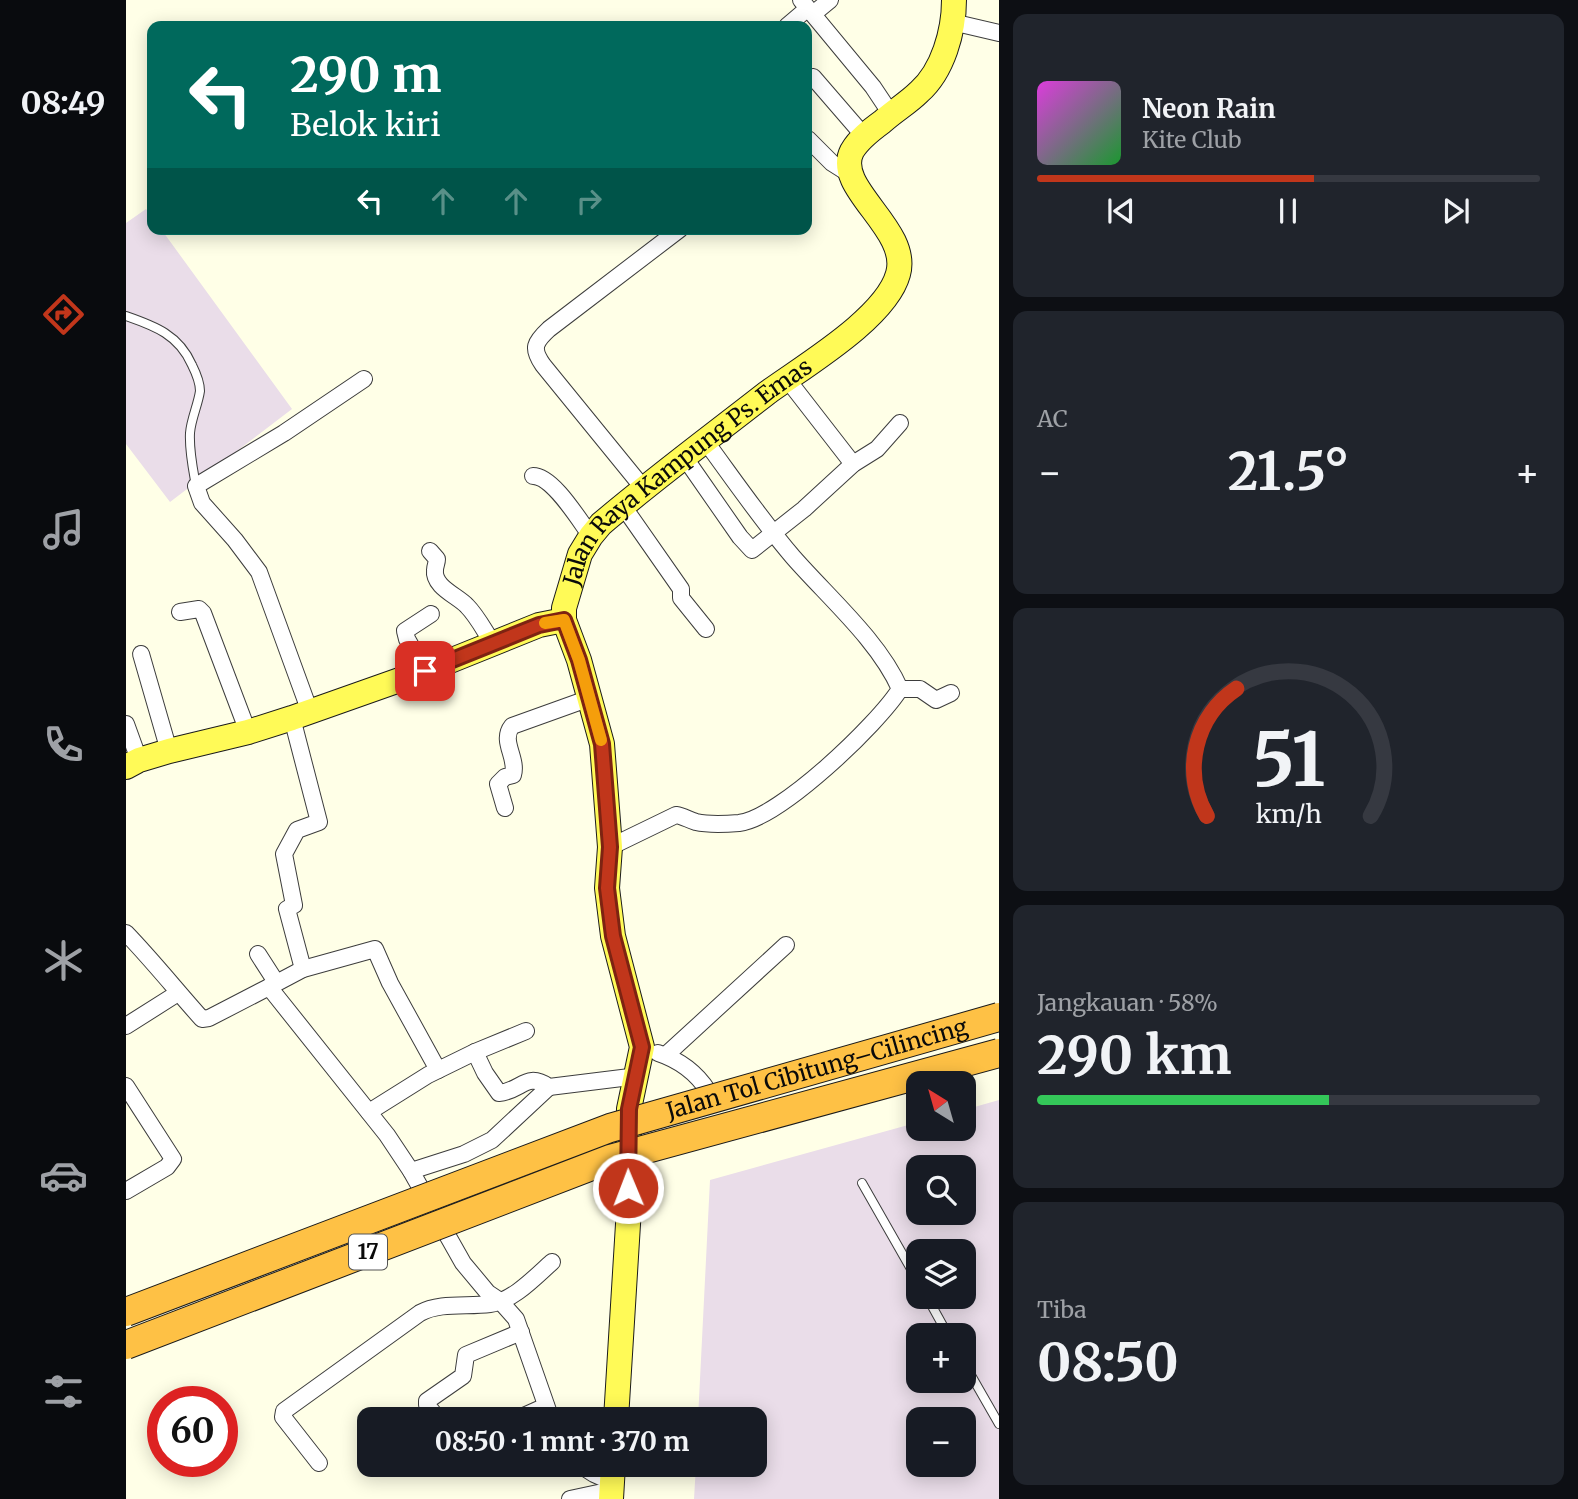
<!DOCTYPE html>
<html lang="id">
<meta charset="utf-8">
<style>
body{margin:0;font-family:Merriweather,serif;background:#20242c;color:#f1f3f6;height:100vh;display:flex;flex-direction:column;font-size:26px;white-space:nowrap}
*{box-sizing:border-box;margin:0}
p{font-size:23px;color:#9ea1a6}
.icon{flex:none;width:38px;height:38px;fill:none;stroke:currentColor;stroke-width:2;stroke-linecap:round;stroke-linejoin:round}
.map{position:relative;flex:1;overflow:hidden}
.details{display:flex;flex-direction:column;gap:14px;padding:14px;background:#0d0f14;width:579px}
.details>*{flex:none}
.banner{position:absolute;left:21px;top:21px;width:665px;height:214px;border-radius:14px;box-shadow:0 4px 18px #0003;background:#00695c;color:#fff;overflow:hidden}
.needle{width:46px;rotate:323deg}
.buttons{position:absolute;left:780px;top:1071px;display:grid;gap:14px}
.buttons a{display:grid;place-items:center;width:70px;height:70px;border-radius:14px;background:#171b24;box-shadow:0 4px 18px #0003;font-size:35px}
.speed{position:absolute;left:21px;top:1386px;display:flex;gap:14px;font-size:35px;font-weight:700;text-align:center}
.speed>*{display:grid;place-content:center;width:91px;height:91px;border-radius:50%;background:#171b24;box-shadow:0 4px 18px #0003;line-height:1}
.speed .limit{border:10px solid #d22;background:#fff;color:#111}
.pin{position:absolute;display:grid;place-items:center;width:60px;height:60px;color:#fff;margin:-30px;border-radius:14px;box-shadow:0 4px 10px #0006}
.me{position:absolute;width:77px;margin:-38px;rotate:359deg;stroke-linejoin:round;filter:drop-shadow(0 0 5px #0008)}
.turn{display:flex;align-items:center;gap:24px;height:147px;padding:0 28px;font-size:32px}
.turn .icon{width:91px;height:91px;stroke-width:2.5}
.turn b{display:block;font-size:49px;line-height:60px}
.lanes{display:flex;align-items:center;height:66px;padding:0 28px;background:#0003;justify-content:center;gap:35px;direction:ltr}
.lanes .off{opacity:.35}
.big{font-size:52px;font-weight:700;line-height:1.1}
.details .tile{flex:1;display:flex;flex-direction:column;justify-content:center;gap:10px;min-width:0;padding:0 24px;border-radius:14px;background:#20242c}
.details .dial{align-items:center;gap:0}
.dial svg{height:182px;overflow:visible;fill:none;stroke:#363941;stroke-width:7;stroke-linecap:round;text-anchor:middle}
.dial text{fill:#f1f3f6;stroke:none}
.song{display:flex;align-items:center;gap:21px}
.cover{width:84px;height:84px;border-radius:10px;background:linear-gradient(135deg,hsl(300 70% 55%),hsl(130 70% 35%))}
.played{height:7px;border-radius:4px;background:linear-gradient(90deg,#c1361b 55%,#363941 55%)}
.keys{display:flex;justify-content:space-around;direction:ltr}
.heat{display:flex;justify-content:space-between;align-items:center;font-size:38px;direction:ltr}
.charge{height:10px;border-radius:5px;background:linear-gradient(90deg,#34c759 58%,#363941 0)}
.trip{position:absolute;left:231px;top:1407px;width:410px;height:70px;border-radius:14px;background:#171b24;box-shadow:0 4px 18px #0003;font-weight:700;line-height:70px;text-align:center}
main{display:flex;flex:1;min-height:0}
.menu{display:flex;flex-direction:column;width:126px;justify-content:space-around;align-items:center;background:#090b0e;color:#9ea1a6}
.menu .icon{width:49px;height:49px}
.menu .current{color:#c1361b}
.menu b{font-size:32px;color:#f1f3f6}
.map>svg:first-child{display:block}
.industrial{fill:#eadde9;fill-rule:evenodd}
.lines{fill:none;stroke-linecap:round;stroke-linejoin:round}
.service-casing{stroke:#3d3d3d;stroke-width:10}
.minor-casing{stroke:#3d3d3d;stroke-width:18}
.primary-casing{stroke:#1b1b1b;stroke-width:26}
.service{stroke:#fff;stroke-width:8}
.minor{stroke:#fff;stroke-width:16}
.primary{stroke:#fffa57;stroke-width:24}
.motorway-bridge-casing{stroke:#1b1b1b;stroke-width:30;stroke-linecap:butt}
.motorway-bridge{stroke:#fec145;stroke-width:28}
.route-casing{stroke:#7d2312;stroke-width:18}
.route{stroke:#c1361b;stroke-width:12}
.slow{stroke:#f59e0b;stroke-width:12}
.labels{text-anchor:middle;stroke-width:7;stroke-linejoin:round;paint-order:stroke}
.shield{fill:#fff;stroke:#545454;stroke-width:2}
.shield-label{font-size:21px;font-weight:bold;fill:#0a0a0a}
.street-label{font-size:23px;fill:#0a0a0a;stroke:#fff}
</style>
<main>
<nav class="menu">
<b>08:49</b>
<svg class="icon current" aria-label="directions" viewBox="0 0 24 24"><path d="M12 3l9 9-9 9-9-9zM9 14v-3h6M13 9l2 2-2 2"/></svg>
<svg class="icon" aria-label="music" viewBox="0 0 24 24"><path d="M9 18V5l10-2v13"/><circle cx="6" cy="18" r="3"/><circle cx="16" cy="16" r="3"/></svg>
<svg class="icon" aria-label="phone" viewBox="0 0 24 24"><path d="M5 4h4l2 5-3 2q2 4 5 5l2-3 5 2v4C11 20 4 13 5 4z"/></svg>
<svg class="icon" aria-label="climate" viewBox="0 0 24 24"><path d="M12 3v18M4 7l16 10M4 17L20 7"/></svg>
<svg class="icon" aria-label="car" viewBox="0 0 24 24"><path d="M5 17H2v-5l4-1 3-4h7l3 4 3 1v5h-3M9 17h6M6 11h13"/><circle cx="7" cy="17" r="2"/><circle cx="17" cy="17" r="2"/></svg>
<svg class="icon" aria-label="filters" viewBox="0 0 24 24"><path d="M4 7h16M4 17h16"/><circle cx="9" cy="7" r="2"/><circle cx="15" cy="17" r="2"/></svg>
</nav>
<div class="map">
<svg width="873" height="1499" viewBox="0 0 873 1499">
<rect width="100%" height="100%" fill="#ffffe7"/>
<g class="industrial">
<polygon points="20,209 26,217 26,229 35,229 166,409 44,502 0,444 0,223"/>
<path d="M873,1100v399h-305l2,-34h58v-46h-56l12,-239 209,-58v7h45v-19zM793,1167h45v46h-45zM793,1251h45v46h-45zM793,1335h45v46h-45zM793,1419h45v46h-45z"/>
</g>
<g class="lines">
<defs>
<g id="service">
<path d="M0,316c29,10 53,19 66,49 4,8 8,18 8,26 -2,14 -9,28 -10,42 -1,18 3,36 6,53"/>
<polyline points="736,1183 793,1283"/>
<polyline points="801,1297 822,1335"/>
<polyline points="838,1363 873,1424"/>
</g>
<g id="minor">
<polyline points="675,0 747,87 765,114"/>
<polyline points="687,14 704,0"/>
<polyline points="826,22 873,33"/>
<polyline points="661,26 681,9"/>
<polyline points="687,77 738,136"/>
<polyline points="682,139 706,163 725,175"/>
<polyline points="661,379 727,464"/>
<polyline points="559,458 614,537 626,550 678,509 727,464 751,449 774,423"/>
<path d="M407,476c20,0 46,44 58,60"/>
<path d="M518,489l-101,-124c-12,-17 -8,-23 6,-36l131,-100"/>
<polyline points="497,506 555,589 555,598 580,629"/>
<path d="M304,551l7,8c0,4 -2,7 -2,11 -2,17 23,26 32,36 10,10 17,24 25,36"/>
<polyline points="54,612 73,609 77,613 122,732"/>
<polyline points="15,654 43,751"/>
<polyline points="299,671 281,639 279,631 305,614"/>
<polyline points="774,689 794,689 810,700 825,693"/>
<polyline points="184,712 133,572 109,540 76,503 70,486 158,433 238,379"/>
<polyline points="166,718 193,822 171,830 158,854 168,905 161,909 177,969"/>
<polyline points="0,724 13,760"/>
<path d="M379,808l-7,-24 7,-7 8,-2c5,-17 -13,-34 -1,-49l78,-28"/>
<path d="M484,847l66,-32c7,1 13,5 20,7 13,3 30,2 43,1 41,-5 139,-99 161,-134 -21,-48 -72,-92 -107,-132 -31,-36 -59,-77 -87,-115"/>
<path d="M0,933c27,28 50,57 76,86l7,-1 60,-31 118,148 24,36 52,92 25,30 12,8 16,18 35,100"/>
<polyline points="132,954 150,982"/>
<polyline points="143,987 177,969 249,949 264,983 312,1070"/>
<polyline points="0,1026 52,993"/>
<path d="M349,1052l10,21 14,20c23,-2 27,-22 50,-6l89,-11"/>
<path d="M532,1053c21,7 38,19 50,38"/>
<polyline points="540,1055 660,945"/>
<polyline points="0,1086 47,1159 41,1167 0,1191"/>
<polyline points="243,1112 302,1075 349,1052 400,1031"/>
<polyline points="285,1171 338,1154 366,1140 423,1087"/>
<polyline points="309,1419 309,1415 301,1405 301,1401 337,1376 340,1355 395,1332"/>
<polyline points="391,1419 420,1406"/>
<path d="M193,1463l-36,-46 1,-6 136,-98c20,-11 47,-6 70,-9 23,-3 45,-27 62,-42"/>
<polyline points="454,1465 468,1474 486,1482"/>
<polyline points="275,1466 276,1465"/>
<polyline points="444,1499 486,1490"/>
</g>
<g id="primary">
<polyline points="0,767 13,760 43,751 122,732 166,718 299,671 413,625 438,620"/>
<path id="s1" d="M490,1419l13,-211v-99l13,-62 -29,-111 -6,-48 3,-41 -8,-103 -23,-84 -15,-40v-12l16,-54 11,-18 10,-12c53,-45 111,-88 166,-131 37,-27 119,-75 131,-119 13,-45 -65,-86 -46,-123 7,-12 19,-21 30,-29 12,-11 26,-19 37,-30 24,-21 35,-61 35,-92"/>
<polyline points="485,1499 487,1465"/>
</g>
</defs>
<use href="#service" class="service-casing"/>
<use href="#minor" class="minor-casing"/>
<use href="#primary" class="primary-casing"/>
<use href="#service" class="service"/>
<use href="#minor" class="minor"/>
<use href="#primary" class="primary"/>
<defs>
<g id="motorway-bridge">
<path id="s2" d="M0,1312l484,-184 389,-111"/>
<polyline points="0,1345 484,1159 873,1053"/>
</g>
</defs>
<use href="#motorway-bridge" class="motorway-bridge-casing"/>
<use href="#motorway-bridge" class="motorway-bridge"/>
</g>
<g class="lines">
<defs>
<polyline id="route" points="299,671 413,625 438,620 453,660 476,744 484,847 481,888 487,936 516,1047 503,1109 502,1188"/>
</defs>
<use href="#route" class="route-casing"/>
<use href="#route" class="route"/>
<polyline class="slow" points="419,623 438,620 453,660 475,740"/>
</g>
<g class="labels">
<rect class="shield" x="223" y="1234.5" width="38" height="35" rx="5"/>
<g class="shield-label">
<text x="242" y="1259">17</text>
</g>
<g class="street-label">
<text dy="8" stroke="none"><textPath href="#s1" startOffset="1013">Jalan Raya Kampung Ps. Emas</textPath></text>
<text dy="8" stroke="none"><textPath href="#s2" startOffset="733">Jalan Tol Cibitung–Cilincing</textPath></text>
</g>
</g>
</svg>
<div class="buttons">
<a><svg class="needle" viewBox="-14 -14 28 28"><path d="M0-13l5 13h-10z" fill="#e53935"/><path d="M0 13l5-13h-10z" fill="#9ea1a6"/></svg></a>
<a><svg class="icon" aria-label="search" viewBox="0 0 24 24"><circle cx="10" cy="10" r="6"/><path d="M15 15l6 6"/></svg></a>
<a><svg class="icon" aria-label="layers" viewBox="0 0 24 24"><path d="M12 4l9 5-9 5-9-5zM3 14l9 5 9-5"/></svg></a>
<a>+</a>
<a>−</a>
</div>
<div class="speed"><div class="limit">60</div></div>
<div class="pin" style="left:299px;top:671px;background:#d93025"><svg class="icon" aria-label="arrive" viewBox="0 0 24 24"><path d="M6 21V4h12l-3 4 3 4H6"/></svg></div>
<svg class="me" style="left:502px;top:1188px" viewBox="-20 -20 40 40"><circle r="17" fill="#c1361b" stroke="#fff" stroke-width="3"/><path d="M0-11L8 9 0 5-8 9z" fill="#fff"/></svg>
<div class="trip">08:50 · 1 mnt · 370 m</div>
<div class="banner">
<div class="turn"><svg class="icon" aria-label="left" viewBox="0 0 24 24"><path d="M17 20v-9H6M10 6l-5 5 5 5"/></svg><div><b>290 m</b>Belok kiri</div></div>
<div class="lanes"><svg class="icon" aria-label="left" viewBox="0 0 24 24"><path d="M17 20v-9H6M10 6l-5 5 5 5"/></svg><svg class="icon off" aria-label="ahead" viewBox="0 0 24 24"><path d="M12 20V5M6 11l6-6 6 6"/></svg><svg class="icon off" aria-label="ahead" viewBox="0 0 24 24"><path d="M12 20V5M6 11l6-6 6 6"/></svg><svg class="icon off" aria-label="right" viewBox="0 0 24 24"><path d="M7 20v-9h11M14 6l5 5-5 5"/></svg></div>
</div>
</div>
<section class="details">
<div class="tile">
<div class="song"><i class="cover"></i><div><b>Neon Rain</b><p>Kite Club</p></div></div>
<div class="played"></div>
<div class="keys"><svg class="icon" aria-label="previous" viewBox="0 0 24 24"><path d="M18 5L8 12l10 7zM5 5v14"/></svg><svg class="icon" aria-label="pause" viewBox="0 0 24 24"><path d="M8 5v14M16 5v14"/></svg><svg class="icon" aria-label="next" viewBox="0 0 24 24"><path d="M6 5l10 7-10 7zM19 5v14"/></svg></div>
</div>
<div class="tile"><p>AC</p>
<div class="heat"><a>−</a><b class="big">21.5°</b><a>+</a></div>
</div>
<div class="tile dial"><svg viewBox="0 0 100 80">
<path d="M14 69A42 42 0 1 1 86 69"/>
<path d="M14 69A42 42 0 0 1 27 13" stroke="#c1361b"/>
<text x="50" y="56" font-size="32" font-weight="700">51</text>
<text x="50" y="72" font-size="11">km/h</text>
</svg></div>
<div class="tile"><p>Jangkauan · 58%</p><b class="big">290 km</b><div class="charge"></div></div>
<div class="tile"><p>Tiba</p><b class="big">08:50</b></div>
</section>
</main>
